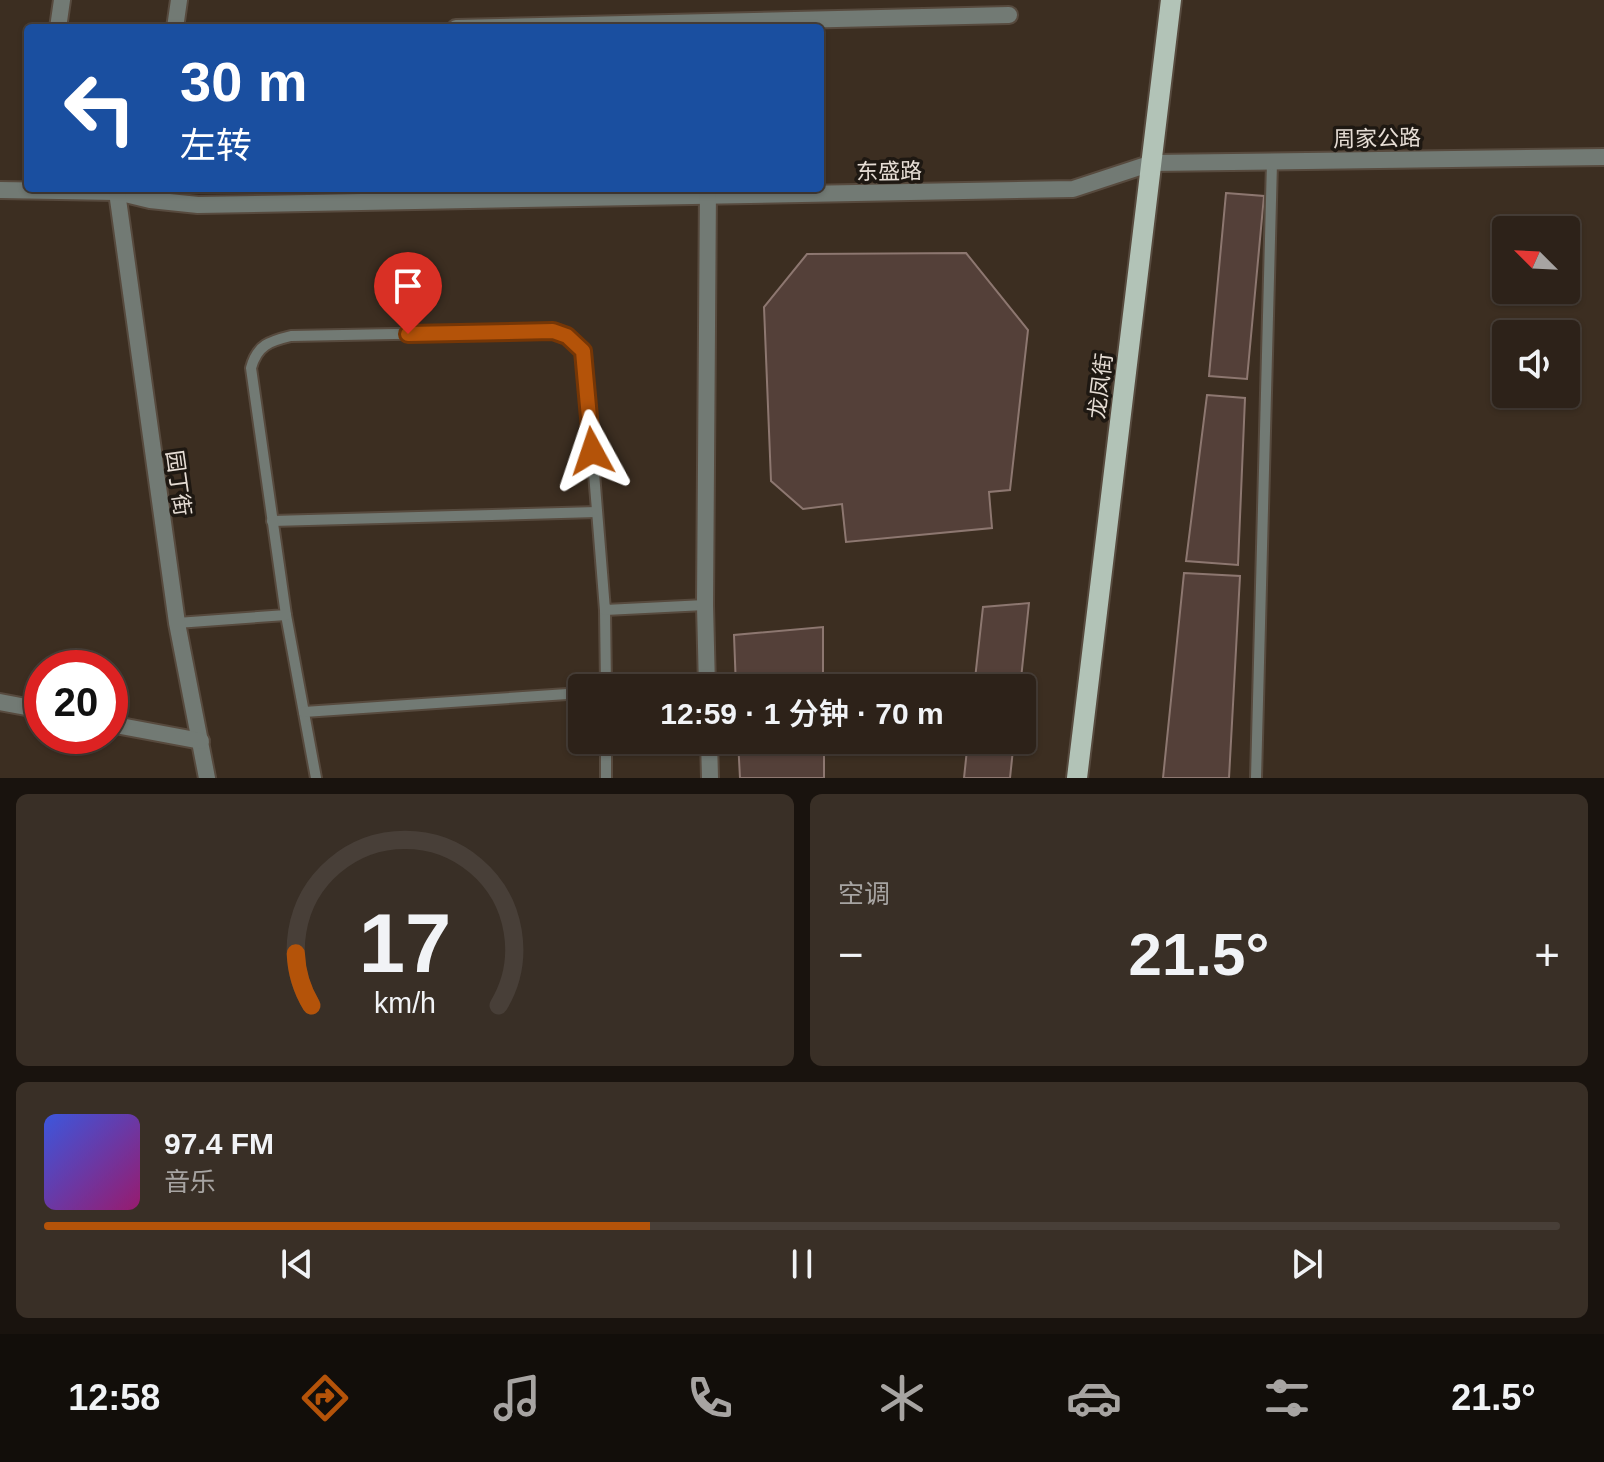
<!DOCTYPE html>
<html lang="zh">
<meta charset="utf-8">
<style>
body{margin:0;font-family:Helvetica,"Noto Sans SC",sans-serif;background:#392f26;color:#f1f3f6;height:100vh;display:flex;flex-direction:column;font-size:30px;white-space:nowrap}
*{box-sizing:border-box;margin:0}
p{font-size:26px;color:#a7a4a2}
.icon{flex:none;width:44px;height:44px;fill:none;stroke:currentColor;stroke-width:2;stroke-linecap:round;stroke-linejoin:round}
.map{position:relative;height:778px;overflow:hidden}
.side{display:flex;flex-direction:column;gap:16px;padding:16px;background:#19130e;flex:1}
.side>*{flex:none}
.guide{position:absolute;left:24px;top:24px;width:800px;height:168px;border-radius:8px;box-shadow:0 2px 6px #0004,0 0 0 2px #483f38;background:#1a4fa0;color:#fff;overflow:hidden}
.needle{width:52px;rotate:294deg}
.controls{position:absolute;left:1492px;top:216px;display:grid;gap:16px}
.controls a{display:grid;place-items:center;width:88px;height:88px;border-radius:8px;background:#2d2219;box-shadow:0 2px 6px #0004,0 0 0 2px #483f38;font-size:40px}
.speed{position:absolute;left:24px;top:650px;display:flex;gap:16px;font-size:40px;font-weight:700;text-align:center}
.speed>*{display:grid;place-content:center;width:104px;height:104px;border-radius:50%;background:#2d2219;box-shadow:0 2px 6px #0004,0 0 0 2px #483f38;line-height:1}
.speed .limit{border:12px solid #d22;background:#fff;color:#111}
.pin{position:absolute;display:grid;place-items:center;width:68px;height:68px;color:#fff;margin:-82px -34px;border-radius:50% 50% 50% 0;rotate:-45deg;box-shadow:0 0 8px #0007}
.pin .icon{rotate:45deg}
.me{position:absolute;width:88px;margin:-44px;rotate:355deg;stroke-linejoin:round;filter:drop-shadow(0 0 6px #0008)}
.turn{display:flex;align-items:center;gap:28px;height:168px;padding:0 24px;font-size:36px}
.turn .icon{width:104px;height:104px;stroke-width:2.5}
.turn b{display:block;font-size:56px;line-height:68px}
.big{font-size:60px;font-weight:600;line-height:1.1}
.side .card{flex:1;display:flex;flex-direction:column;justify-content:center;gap:12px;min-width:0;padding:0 28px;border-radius:12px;background:#392f26}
.side .dial{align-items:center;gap:0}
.dial svg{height:208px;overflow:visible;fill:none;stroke:#483f38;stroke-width:7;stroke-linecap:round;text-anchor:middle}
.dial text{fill:#f1f3f6;stroke:none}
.song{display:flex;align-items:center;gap:24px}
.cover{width:96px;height:96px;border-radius:12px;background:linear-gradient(135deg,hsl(230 70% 55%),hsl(320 70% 35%))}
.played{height:8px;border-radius:4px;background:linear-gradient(90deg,#b45309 40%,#483f38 40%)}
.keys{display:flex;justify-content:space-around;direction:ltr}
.heat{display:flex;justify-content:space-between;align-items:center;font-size:44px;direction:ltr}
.side .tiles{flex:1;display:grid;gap:16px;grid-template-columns:1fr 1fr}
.card:last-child{grid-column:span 2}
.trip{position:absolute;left:568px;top:674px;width:468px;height:80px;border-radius:8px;background:#2d2219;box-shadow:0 2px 6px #0004,0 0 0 2px #483f38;font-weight:600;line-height:80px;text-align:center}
.menu{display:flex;height:128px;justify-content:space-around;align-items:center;background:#120e0a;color:#a7a4a2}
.menu .icon{width:56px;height:56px}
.menu .on{color:#b45309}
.menu b{font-size:36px;color:#f1f3f6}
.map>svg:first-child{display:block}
.building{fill:#544039;stroke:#8d7770;stroke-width:2}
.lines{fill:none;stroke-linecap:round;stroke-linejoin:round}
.lane-casing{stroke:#574a3e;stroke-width:14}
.street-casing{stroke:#574a3e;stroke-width:20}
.primary-casing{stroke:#574a3e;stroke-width:24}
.lane{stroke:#727a74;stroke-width:10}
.street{stroke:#727a74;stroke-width:16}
.primary{stroke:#b2c3b7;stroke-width:20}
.route-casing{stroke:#753606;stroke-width:20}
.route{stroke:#b45309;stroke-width:14}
.labels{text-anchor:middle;stroke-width:7;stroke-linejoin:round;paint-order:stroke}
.street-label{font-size:22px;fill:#e6ddd5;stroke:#1e1812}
</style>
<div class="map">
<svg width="1604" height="778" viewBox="0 0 1604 778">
<rect width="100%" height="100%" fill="#3c2e21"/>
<g class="building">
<polygon points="1226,193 1264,196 1247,379 1209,376"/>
<polygon points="966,253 1028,330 1010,490 989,492 992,528 846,542 842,504 803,509 771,481 764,307 807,254"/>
<polygon points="1207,395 1245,398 1238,565 1186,561"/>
<polygon points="1184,573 1240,576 1229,778 1163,778"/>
<polygon points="1029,603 1020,688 974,688 983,607"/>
<polygon points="823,627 823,688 736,688 734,635"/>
<polygon points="738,740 824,740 824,778 740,778"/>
<polygon points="968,740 1014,740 1010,778 964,778"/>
</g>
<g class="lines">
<defs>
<g id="lane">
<polyline points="272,521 597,512"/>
<polyline points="605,610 606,688"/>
<polyline points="286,615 316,778"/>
<path d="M177,623l109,-8 -35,-247c6,-23 19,-27 40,-32l262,-5c17,6 29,11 32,30l20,249 100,-5"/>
<polyline points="304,712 582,693"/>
<polyline points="606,740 606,778"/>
<polyline points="1256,778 1272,162"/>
</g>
<g id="street">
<polyline points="58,28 62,0"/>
<polyline points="175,28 179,0"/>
<polyline points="456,28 1009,15"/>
<polyline points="0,190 117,192 150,200 198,205 1073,189 1152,163 1604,157"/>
<polyline points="117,192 177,623 207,778"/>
<polyline points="707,688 705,605 708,188"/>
<polyline points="0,702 42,710"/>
<polyline points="110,724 201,741"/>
<polyline points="709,740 710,778"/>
</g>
<polyline id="primary" points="1077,778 1171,0"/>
</defs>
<use href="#lane" class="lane-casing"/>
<use href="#street" class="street-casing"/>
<use href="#primary" class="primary-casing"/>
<use href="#lane" class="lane"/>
<use href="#street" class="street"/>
<use href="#primary" class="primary"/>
</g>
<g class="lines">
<defs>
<polyline id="route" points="408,334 553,331 567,336 583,351 592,451"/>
</defs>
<use href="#route" class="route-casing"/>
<use href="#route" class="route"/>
</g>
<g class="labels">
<g class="street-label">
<text transform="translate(1377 138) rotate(-1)" y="8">周家公路</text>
<text transform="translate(889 171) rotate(-1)" y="8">东盛路</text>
<text transform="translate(1100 386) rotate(-83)" y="8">龙凤街</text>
<text transform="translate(179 483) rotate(82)" y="8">园丁街</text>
</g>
</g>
</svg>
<div class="controls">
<a><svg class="needle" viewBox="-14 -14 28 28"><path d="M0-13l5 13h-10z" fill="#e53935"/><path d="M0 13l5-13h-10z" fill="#a7a4a2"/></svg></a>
<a><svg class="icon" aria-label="sound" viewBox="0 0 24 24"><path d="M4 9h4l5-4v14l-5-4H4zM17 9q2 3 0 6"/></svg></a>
</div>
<div class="speed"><div class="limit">20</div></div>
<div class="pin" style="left:408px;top:334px;background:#d93025"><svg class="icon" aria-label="arrive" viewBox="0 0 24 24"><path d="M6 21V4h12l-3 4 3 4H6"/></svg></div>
<svg class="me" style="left:592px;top:451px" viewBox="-20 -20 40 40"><path d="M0-17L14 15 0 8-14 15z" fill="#b45309" stroke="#fff" stroke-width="4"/></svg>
<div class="trip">12:59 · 1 分钟 · 70 m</div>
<div class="guide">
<div class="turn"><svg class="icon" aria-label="left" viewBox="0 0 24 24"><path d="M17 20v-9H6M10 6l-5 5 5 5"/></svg><div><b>30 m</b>左转</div></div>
</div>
</div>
<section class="side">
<div class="tiles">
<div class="card dial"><svg viewBox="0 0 100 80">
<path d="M14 69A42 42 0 1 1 86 69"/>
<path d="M14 69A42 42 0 0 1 8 49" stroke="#b45309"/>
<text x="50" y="56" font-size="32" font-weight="700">17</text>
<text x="50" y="72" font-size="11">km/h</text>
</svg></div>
<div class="card"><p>空调</p>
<div class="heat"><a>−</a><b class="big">21.5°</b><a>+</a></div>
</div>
<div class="card">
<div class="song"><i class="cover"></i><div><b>97.4 FM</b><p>音乐</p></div></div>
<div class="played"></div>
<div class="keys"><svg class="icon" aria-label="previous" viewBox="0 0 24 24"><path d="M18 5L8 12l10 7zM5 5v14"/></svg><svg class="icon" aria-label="pause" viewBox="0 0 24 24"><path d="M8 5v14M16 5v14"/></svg><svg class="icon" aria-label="next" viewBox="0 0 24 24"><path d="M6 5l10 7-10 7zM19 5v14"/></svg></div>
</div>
</div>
</section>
<nav class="menu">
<b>12:58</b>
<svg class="icon on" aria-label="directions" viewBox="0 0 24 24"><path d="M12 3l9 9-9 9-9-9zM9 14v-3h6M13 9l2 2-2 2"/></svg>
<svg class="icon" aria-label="music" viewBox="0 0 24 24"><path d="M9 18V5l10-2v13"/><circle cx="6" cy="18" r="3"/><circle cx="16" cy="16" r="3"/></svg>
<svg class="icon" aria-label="phone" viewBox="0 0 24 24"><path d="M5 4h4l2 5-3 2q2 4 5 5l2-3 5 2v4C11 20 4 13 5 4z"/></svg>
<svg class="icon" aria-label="climate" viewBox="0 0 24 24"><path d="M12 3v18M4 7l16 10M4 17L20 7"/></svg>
<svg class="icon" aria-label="car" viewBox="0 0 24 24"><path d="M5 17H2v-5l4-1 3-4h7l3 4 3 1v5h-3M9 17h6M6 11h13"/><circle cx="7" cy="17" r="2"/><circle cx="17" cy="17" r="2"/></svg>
<svg class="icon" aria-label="filters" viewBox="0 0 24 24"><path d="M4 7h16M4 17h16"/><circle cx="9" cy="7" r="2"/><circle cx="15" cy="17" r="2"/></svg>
<b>21.5°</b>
</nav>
